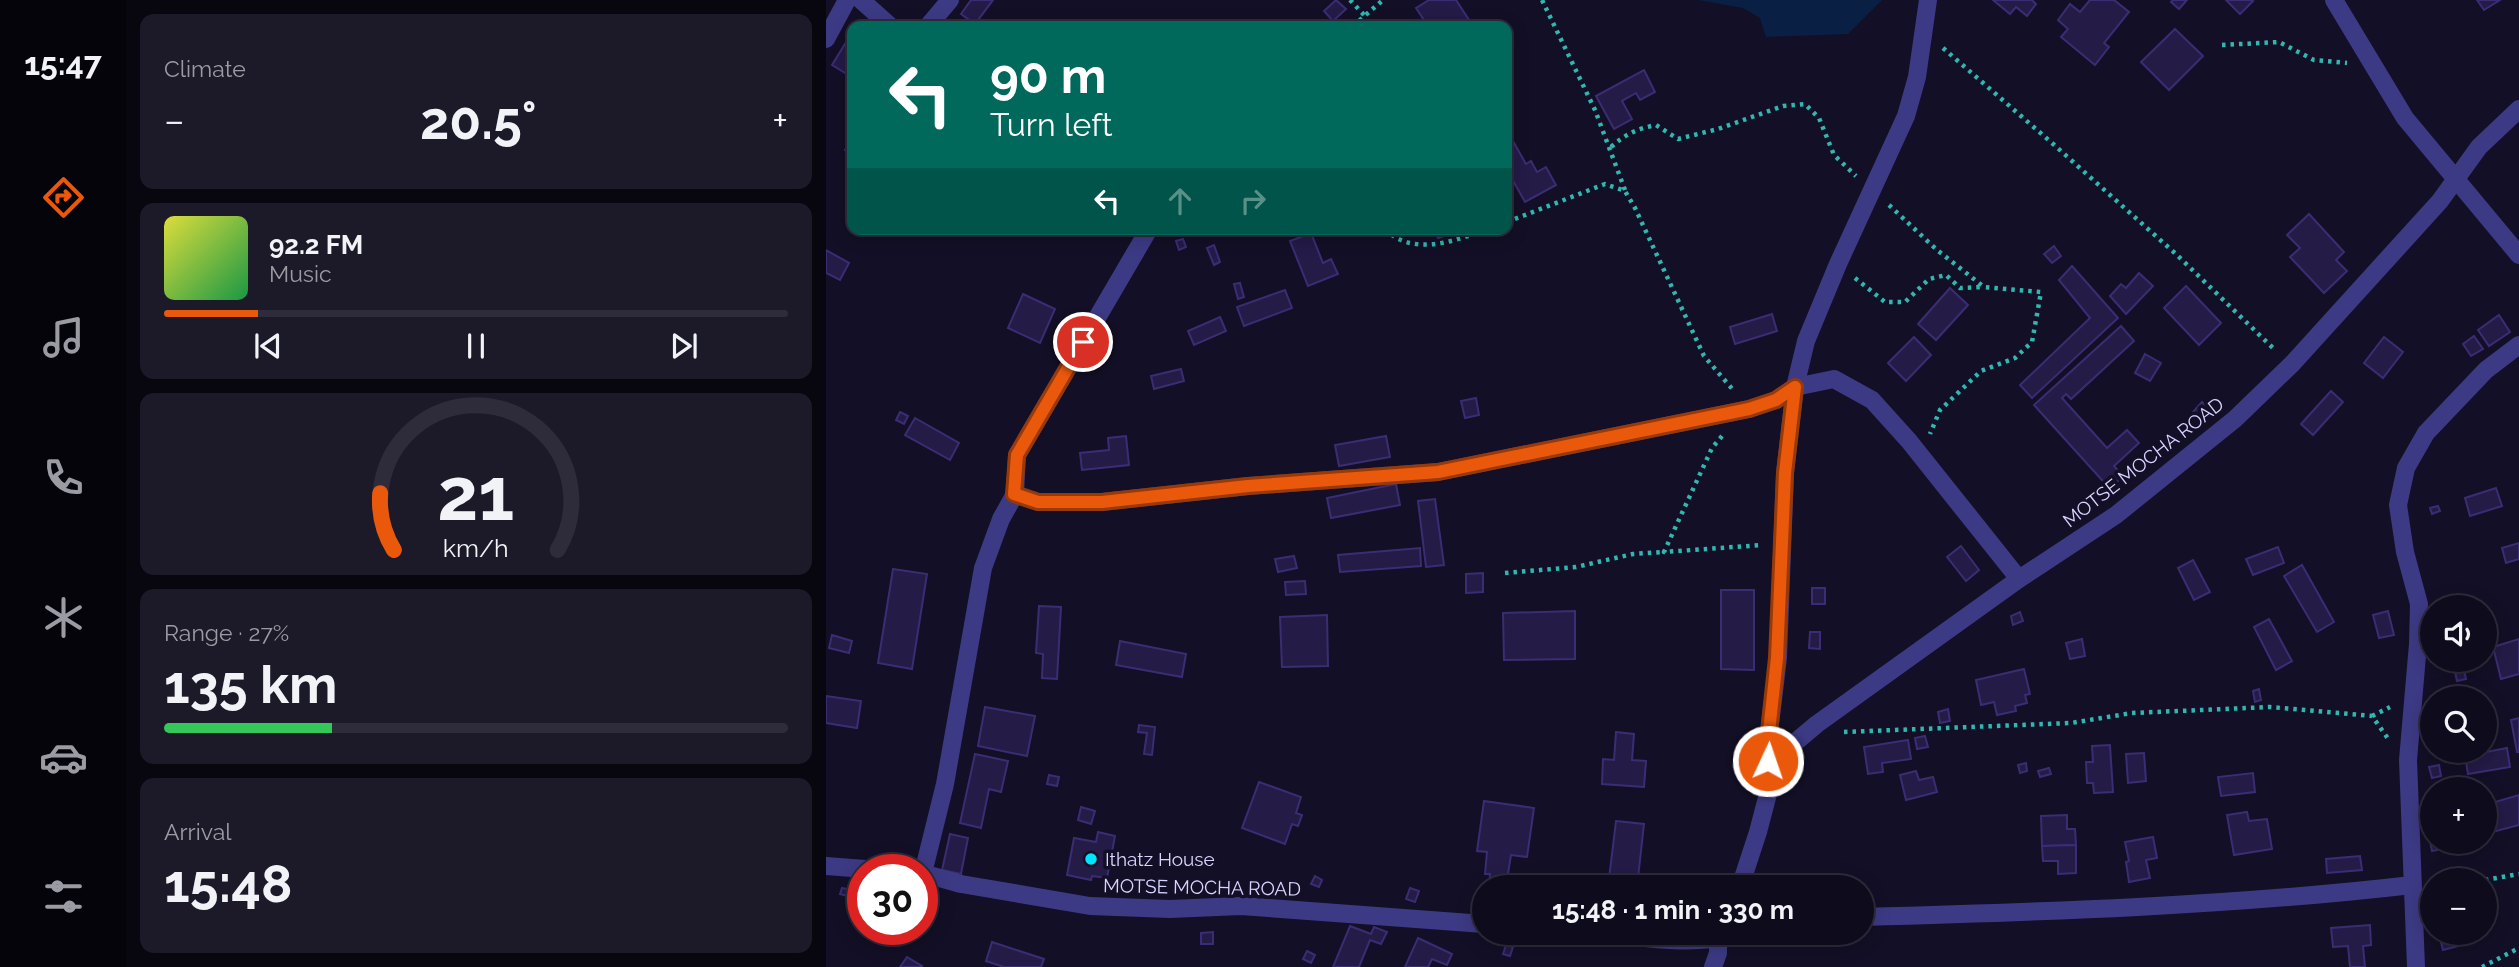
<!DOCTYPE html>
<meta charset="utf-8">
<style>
body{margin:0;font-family:Raleway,sans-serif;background:#1c1929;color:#f1f3f6;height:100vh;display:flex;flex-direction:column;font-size:26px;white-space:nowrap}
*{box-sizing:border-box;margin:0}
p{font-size:23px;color:#9b9ba3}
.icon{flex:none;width:38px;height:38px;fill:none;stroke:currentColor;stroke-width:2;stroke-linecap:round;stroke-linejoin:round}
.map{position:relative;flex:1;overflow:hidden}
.panel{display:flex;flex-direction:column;gap:14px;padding:14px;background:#08060f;width:700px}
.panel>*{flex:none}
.hud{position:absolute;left:21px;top:21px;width:665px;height:214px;border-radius:14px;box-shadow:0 4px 18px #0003,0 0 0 2px #2e2b3b;background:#00695c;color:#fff;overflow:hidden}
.controls{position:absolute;left:1594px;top:595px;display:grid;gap:14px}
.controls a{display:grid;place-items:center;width:77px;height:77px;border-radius:50%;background:#0e0b1c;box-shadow:0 4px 18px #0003,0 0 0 2px #2e2b3b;font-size:35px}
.speed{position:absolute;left:21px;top:854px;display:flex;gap:14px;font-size:35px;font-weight:700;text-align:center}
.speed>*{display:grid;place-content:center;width:91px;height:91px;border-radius:50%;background:#0e0b1c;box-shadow:0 4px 18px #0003,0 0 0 2px #2e2b3b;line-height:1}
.speed .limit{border:10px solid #d22;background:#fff;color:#111}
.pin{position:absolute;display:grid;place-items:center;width:60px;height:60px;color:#fff;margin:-30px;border:4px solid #fff;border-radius:50%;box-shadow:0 2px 7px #0007}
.me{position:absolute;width:77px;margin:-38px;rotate:3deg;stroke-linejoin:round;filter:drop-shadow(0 0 5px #0008)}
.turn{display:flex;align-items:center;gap:24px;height:147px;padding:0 28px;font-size:32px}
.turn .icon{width:91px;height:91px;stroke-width:2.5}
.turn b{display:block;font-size:49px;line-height:60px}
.lanes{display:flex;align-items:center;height:66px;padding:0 28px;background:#0003;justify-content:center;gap:35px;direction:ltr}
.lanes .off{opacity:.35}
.big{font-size:52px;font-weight:700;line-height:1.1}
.panel .card{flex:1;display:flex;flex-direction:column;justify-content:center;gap:10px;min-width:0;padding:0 24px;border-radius:14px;background:#1c1929}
.panel .dial{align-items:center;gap:0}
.dial svg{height:182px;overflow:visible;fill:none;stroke:#2e2b3b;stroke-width:7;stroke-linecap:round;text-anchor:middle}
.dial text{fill:#f1f3f6;stroke:none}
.song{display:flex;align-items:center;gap:21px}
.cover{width:84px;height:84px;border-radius:10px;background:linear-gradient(135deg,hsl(60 70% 55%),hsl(140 70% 35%))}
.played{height:7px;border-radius:4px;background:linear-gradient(90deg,#ea580c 15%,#2e2b3b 15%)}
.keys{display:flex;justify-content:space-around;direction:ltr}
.heat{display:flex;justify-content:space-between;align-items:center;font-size:38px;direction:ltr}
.charge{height:10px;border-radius:5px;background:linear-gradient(90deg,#34c759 27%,#2e2b3b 0)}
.trip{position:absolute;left:646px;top:875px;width:402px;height:70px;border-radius:35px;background:#0e0b1c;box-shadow:0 4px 18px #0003,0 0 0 2px #2e2b3b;font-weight:700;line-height:70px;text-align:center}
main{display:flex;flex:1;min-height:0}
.tab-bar{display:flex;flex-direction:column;width:126px;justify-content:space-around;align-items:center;background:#06040b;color:#9b9ba3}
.tab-bar .icon{width:49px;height:49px}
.tab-bar .current{color:#ea580c}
.tab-bar b{font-size:32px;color:#f1f3f6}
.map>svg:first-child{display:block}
.water{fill:#0a1f44}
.building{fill:#241b47;stroke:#3b2d73;stroke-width:2}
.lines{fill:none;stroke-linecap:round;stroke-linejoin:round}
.path{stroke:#2fb8b0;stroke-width:4.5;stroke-dasharray:3.5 5;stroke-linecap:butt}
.street{stroke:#3d3a85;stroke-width:18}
.route-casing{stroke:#983908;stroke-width:18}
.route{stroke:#ea580c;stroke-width:12}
.poi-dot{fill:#00e5ff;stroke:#130f26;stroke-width:2.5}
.labels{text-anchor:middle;stroke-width:7;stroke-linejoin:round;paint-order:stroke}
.street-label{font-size:19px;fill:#d9d4ff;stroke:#130f26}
.poi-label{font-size:19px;fill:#d9d4ff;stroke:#130f26;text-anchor:start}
</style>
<main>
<nav class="tab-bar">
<b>15:47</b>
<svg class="icon current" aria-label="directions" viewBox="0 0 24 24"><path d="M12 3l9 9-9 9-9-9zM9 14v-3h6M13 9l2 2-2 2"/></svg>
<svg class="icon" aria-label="music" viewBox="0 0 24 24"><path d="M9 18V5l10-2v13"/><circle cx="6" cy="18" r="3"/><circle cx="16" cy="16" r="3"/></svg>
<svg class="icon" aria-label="phone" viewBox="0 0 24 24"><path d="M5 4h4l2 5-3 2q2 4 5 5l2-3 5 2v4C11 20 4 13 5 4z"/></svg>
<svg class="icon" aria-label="climate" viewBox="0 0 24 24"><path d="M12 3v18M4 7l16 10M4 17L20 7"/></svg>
<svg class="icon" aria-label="car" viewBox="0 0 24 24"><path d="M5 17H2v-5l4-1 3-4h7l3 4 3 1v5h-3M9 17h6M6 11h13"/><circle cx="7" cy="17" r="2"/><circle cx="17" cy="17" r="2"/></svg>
<svg class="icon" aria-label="filters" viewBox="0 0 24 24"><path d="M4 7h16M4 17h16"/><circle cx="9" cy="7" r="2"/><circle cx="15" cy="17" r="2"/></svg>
</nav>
<section class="panel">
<div class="card"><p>Climate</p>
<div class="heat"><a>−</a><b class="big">20.5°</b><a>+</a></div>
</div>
<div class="card">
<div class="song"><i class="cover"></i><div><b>92.2 FM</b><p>Music</p></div></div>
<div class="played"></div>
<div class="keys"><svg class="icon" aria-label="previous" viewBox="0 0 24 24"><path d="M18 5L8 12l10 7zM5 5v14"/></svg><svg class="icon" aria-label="pause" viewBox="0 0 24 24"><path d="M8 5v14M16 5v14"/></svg><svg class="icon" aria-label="next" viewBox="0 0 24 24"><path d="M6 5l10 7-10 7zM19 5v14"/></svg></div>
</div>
<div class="card dial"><svg viewBox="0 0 100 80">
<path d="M14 69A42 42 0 1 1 86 69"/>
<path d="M14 69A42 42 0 0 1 8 44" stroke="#ea580c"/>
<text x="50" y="56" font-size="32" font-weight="700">21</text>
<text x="50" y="72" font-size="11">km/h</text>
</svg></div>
<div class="card"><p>Range · 27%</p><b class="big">135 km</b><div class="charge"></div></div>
<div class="card"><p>Arrival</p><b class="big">15:48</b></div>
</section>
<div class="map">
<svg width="1693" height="967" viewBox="0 0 1693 967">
<rect width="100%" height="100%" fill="#130f26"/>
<polygon class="water" points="872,0 1056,0 1022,34 940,37 934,18 917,8"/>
<g class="building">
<polygon points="145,0 167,0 149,24 135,14"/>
<polygon points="510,0 520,9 507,21 498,11"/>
<polygon points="603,0 630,0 647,26 602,26 590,8"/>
<polygon points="1167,0 1206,0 1210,4 1201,16 1190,7 1184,14"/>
<polygon points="1264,0 1288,0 1303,12 1278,43 1283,47 1269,65 1235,37 1242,29 1232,20 1244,4 1254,12"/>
<polygon points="1347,0 1361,0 1353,9 1345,2"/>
<polygon points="1400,0 1425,0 1427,1 1414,14"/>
<polygon points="1651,0 1674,0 1658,10"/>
<polygon points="1349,29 1377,56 1343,90 1315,62"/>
<polygon points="22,39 26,42 26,62 19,73 6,65"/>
<polygon points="818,70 829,92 814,100 810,93 796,101 806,119 788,129 770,96"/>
<polygon points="26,136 26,154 19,150"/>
<polygon points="687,141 700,164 705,161 711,172 720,167 730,185 699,202 681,170 681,145"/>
<polygon points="1483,214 1518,252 1510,260 1521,271 1498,293 1464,257 1474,248 1461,235"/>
<polygon points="609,229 638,229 638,230 612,238"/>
<polygon points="485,233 497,263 505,259 512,274 482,286 464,241"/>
<polygon points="357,239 360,247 353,250 350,241"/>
<polygon points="388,245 394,262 388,265 381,248"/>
<polygon points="1228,246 1235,256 1226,263 1218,254"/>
<polygon points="0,250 23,263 14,280 0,273"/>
<polygon points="1246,266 1292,318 1206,398 1194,385 1264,318 1233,280"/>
<polygon points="1313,273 1327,286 1300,314 1284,296 1295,284 1300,288"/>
<polygon points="414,283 418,297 412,299 408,284"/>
<polygon points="1360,286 1395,323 1373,345 1338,308"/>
<polygon points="1124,288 1142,305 1110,340 1092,324"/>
<polygon points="459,290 466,308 418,326 411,307"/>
<polygon points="197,294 229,309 214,343 182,328"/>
<polygon points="946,314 951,331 909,344 904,327"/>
<polygon points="1673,315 1684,332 1663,346 1652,330"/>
<polygon points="394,317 400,331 368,345 362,331"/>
<polygon points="1295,326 1308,341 1245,399 1240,394 1236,398 1281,448 1301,430 1313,443 1288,466 1297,476 1284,489 1208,405"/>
<polygon points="1648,336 1657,349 1645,356 1637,344"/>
<polygon points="1088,337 1105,355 1080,381 1062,363"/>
<polygon points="1558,337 1577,352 1557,378 1538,363"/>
<polygon points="1319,354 1335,363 1324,381 1309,373"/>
<polygon points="355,369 358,381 328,389 325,376"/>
<polygon points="1505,391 1517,402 1487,435 1475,424"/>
<polygon points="650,398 653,415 639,418 635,401"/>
<polygon points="1376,402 1384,411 1375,420 1367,412"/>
<polygon points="74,412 82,416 78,424 70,420"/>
<polygon points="89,418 133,443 124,460 79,435"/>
<polygon points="300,436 303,465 256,470 254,453 283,450 282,438"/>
<polygon points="560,436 564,457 513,466 509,445"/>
<polygon points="570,484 574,505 505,518 501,498"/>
<polygon points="1670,488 1676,506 1644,516 1639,498"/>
<polygon points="609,499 618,565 600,567 592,501"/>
<polygon points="1612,506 1614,511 1606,514 1604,508"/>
<polygon points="1693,543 1693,559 1680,563 1676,548"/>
<polygon points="1135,546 1153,570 1140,581 1121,557"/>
<polygon points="1452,547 1458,563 1427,575 1420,559"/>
<polygon points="594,548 595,566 514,572 512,555"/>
<polygon points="468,556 471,568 452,572 449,559"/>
<polygon points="1367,560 1384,592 1368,600 1352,568"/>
<polygon points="1476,565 1508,622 1491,632 1458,576"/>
<polygon points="67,569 101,574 86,669 52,663"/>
<polygon points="657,573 657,592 640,593 640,574"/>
<polygon points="479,581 480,594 460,595 459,582"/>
<rect x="986" y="588" width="13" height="16"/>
<polygon points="895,590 928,590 928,670 895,669"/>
<polygon points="213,606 235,607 231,679 216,678 217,654 210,653"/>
<polygon points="749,611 749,659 678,660 677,613"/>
<polygon points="1562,611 1568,635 1553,638 1547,615"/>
<polygon points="1194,612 1197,621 1187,625 1185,616"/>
<polygon points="501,615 502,666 456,667 454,617"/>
<polygon points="1443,619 1466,661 1450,670 1428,627"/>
<polygon points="984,632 994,632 994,649 983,648"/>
<polygon points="6,635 26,641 23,653 3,648"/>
<polygon points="1256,639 1259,656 1244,659 1240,643"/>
<polygon points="1693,639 1693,674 1675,679 1667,647"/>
<polygon points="294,641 360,654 356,677 290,665"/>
<polygon points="1198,669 1204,694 1199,695 1201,703 1189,706 1190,711 1171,715 1168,702 1155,705 1150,680"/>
<polygon points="1638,670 1640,679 1631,681 1629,672"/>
<polygon points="1433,689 1435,700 1429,702 1427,691"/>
<polygon points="0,696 35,701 31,728 0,723"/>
<polygon points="159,707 209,716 201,756 152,746"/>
<polygon points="1122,709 1124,721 1114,723 1112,712"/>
<polygon points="1693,718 1693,752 1691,752 1685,720"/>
<polygon points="313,725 329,727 326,755 318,754 321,733 312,732"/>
<polygon points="790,732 808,734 806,760 820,761 818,787 776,784 777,759 788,760"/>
<polygon points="1099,736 1102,747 1091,749 1089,738"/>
<polygon points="1082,740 1085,759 1056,763 1057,772 1042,774 1038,747"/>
<polygon points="1284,745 1287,792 1268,793 1267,783 1261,783 1260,762 1267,762 1266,746"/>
<polygon points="1681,748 1684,767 1642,774 1639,756"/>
<polygon points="1318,753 1320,781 1302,783 1300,754"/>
<polygon points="149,754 182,761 175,792 163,789 155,828 134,823"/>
<polygon points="1200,763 1201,771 1194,773 1192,765"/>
<polygon points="1613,765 1615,776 1606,778 1603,767"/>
<polygon points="1223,768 1225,774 1214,777 1212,771"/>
<polygon points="1090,771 1093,780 1107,777 1111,792 1080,800 1074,775"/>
<polygon points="1427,773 1429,792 1395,796 1392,777"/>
<polygon points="223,775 233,777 231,786 221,784"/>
<polygon points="433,782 475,797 470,813 476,815 472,826 466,824 459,844 416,828"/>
<polygon points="1693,795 1693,825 1659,834 1659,805"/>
<polygon points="658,801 708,808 701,857 685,855 681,880 689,881 688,887 663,887 664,874 659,874 661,852 651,851"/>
<polygon points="255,807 269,811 265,824 252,820"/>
<polygon points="1421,812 1423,821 1441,819 1446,849 1408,855 1401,815"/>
<polygon points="1241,815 1241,829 1249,829 1250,845 1216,846 1215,816"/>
<polygon points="790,821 818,824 811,887 782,887"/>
<polygon points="272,832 289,836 281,878 266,876 265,880 241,875 248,838 270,842"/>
<polygon points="124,834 142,838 135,874 116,870"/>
<polygon points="1327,837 1331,858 1320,860 1324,878 1303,882 1300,862 1303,861 1299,842"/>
<polygon points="1606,840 1614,842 1616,849 1606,851 1604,841"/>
<polygon points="1250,845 1250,873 1232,874 1232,861 1217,861 1216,846"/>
<polygon points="1534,856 1536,870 1501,873 1500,859"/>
<polygon points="489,876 496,880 493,887 485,884"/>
<polygon points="16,888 26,890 25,897 14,894"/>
<polygon points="584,888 593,891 589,902 580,899"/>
<polygon points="1544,925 1545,945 1537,946 1539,967 1524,967 1522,946 1507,947 1505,928"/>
<polygon points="524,926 545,934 548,927 561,932 555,944 544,940 533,967 507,967"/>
<polygon points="387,932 387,944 375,944 375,933"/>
<polygon points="1628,935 1632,946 1617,950 1614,938"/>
<polygon points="592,938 626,954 621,965 606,959 602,967 579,967"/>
<polygon points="166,942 218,959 215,967 178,967 160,961"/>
<polygon points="680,945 687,947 684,956 677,954"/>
<polygon points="481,951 489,955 485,963 477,959"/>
<polygon points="81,957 96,966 95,967 74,967"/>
</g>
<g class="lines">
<g class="path">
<polyline points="524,0 539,16"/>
<polyline points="716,0 769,110 799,190"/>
<polyline points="527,26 557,0"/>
<polyline points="1396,45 1453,42 1488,60 1521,63"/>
<polyline points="1117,48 1226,143 1351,255 1449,350"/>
<path d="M785,147c15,-13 25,-18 45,-22l22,14 40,-10 65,-23 22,-2 14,14 15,37 22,21"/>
<polyline points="1063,205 1111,250 1158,287 1215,292 1206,342 1189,358 1155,371 1114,410 1104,434"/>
<polyline points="681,222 779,184 799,191 809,208 878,356 908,391"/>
<path d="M559,229c27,28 71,12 102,0"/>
<polyline points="1029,278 1059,302 1079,302 1103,279 1120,275 1134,288 1158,287"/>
<polyline points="896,436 886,448 838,552 936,545"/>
<polyline points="679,573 750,567 807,554 838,552"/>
<polyline points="1546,716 1564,707"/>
<polyline points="1018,732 1245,723 1306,713 1444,707 1546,716 1563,740"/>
<polyline points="1659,880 1693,874"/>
<polyline points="1656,967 1693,948"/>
</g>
<g class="street">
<polyline points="35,0 64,26"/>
<polyline points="1508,0 1579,118 1693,255"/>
<polyline points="102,26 124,0"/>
<polyline points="0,39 21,0"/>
<polyline points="189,494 191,455 323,229"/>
<polyline points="949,767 942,761 942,741 952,658 959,473 969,387 980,341 1012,264 1080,116 1091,77 1102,0"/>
<polyline points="0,866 52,870"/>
<polyline points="96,873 135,884 264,906 344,909 415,906 658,924"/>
<polyline points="97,873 119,784 157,568 175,519 189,494 212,502 276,502 422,486 612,472 923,409 950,400 969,387 1008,379 1046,400 1083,441 1193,579"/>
<polyline points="914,887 932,832 949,767 966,745 991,724 1193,579 1290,515 1409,419 1466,364 1614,201 1653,147 1693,109"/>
<path d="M1036,917c183,-5 368,-11 550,-32"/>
<path d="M770,933c41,3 82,12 122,5l3,-5"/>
<polyline points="887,967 892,953 892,938"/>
<polyline points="1590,967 1582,760 1592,644 1593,604 1579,552 1572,505 1580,468 1600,433 1660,370 1693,345"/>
</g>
</g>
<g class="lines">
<defs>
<polyline id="route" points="257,342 191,455 188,494 212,502 276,502 422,486 612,472 923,409 950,400 969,387 959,473 951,658 942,741 942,761"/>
</defs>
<use href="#route" class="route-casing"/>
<use href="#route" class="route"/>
</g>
<circle class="poi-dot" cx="265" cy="859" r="7"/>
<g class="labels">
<g class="street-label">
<text transform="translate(1317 462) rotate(-38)" y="7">MOTSE MOCHA ROAD</text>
<text transform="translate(376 887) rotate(1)" y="7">MOTSE MOCHA ROAD</text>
</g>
<g class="poi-label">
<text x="279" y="866">Ithatz House</text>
</g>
</g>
</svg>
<div class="controls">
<a><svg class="icon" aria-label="sound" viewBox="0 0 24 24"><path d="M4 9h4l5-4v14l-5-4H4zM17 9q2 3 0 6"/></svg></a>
<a><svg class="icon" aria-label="search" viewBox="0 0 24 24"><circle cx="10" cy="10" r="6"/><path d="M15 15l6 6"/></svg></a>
<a>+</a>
<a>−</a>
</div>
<div class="speed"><div class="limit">30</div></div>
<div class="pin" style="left:257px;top:342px;background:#d93025"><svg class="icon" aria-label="arrive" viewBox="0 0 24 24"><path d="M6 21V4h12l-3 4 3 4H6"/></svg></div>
<svg class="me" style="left:942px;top:761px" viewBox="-20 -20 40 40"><circle r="17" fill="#ea580c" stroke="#fff" stroke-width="3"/><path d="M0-11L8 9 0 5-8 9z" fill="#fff"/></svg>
<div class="trip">15:48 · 1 min · 330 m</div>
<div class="hud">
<div class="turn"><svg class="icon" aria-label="left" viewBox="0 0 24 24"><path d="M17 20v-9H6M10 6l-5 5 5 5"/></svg><div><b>90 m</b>Turn left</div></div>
<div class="lanes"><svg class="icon" aria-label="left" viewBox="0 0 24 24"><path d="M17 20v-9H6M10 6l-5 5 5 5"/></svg><svg class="icon off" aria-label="ahead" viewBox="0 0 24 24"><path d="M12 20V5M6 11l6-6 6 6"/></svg><svg class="icon off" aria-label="right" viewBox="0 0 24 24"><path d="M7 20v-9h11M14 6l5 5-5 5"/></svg></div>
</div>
</div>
</main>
